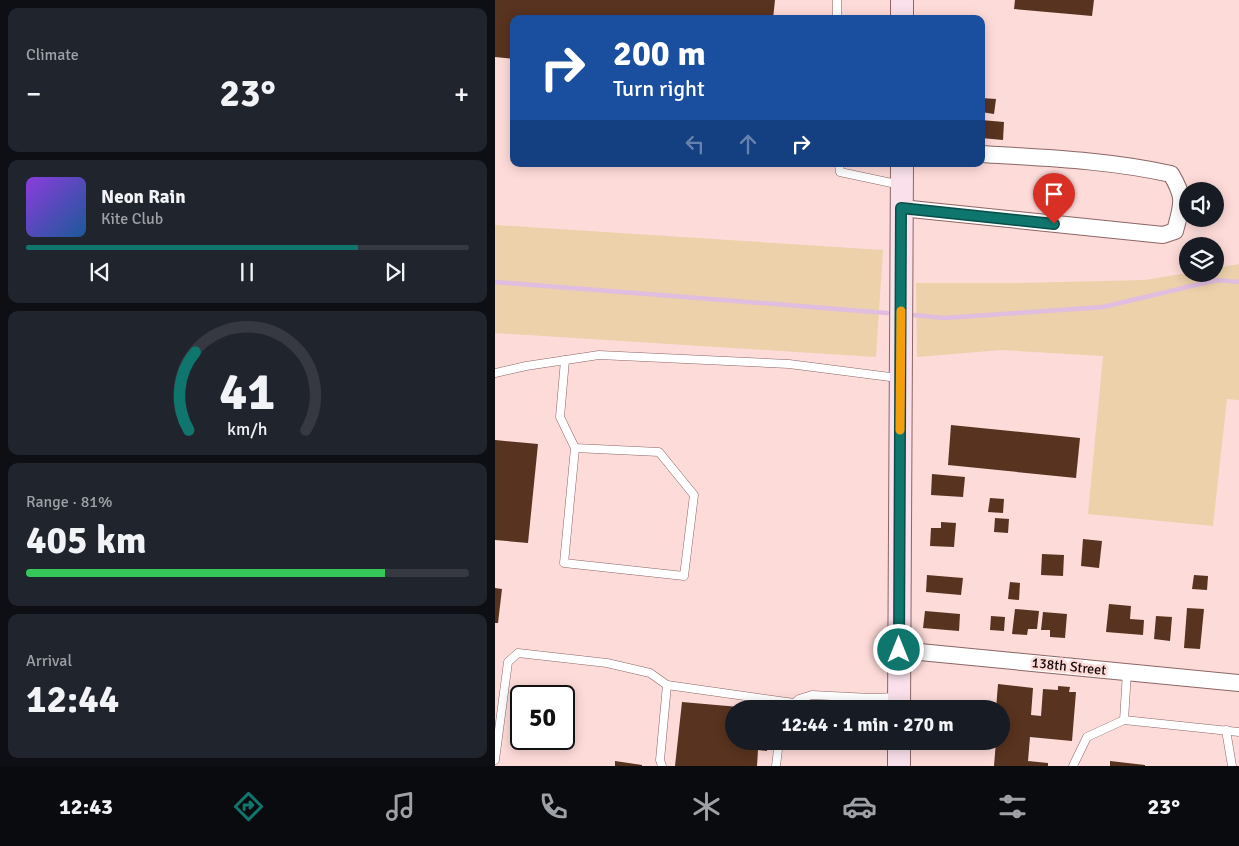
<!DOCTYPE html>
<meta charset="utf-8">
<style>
body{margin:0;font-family:Signika,sans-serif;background:#20242c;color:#f1f3f6;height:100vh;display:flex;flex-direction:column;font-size:19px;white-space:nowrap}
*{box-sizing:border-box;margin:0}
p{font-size:16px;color:#9ea1a6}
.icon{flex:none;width:28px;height:28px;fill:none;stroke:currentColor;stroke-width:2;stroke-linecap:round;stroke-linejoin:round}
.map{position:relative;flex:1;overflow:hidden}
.sheet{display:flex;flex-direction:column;gap:8px;padding:8px;background:#0d0f14;width:495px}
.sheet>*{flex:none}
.hud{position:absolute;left:15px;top:15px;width:475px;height:152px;border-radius:10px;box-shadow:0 2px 12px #0003;background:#1a4fa0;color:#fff;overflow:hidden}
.fabs{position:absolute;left:684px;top:182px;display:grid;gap:10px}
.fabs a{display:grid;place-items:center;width:45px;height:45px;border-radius:50%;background:#171b24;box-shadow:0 2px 12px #0003;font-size:25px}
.speed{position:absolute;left:15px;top:685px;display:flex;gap:10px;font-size:25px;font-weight:700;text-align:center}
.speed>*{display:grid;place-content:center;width:65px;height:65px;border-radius:50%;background:#171b24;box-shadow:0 2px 12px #0003;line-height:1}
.speed .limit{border:2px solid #111;border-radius:8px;background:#fff;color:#111}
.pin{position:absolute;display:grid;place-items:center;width:42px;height:42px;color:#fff;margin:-51px -21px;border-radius:50% 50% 50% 0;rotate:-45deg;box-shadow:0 0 5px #0007}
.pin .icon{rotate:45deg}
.me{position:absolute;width:55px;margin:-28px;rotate:0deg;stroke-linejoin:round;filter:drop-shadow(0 0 4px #0008)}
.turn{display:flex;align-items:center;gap:18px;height:105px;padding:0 20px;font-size:22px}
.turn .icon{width:65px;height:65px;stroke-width:2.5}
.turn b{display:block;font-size:35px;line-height:42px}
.lanes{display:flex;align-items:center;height:48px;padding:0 20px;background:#0003;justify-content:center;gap:25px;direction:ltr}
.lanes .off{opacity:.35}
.big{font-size:38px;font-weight:700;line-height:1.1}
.sheet .widget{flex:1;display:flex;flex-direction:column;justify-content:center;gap:8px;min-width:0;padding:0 18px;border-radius:10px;background:#20242c}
.sheet .dial{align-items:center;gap:0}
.dial svg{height:130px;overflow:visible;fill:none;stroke:#363941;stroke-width:7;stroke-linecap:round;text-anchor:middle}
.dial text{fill:#f1f3f6;stroke:none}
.song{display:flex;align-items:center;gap:15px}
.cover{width:60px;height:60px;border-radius:8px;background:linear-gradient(135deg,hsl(270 70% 55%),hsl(210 70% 35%))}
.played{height:5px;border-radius:2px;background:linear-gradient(90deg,#0f766e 75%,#363941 75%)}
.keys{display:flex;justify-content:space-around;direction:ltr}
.heat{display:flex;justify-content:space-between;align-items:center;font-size:28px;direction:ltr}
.charge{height:8px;border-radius:4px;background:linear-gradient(90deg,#34c759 81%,#363941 0)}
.trip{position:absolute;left:230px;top:700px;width:285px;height:50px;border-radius:25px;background:#171b24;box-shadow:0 2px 12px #0003;font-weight:700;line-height:50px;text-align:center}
.tabs{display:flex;height:80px;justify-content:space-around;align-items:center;background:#090b0e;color:#9ea1a6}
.tabs .icon{width:35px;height:35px}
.tabs .active{color:#0f766e}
.tabs b{font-size:22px;color:#f1f3f6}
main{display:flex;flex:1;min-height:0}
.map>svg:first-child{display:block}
.green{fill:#edd1ab}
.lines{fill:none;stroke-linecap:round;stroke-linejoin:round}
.stream{stroke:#e1bde0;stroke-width:4.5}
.building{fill:#58331f}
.service-casing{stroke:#8b6665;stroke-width:9}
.minor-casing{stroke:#8b6665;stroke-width:18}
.secondary-casing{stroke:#8b6665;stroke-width:24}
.service{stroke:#fff;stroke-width:8}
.minor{stroke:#fff;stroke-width:16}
.secondary{stroke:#f9e0ea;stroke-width:22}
.route-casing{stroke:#0a4d48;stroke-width:12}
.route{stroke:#0f766e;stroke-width:9}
.slow{stroke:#f59e0b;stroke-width:9}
.labels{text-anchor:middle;stroke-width:5;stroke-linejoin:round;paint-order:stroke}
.street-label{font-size:14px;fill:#170a0a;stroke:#fddbd9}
</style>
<main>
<section class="sheet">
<div class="widget"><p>Climate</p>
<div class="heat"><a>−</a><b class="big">23°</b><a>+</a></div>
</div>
<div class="widget">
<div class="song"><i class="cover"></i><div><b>Neon Rain</b><p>Kite Club</p></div></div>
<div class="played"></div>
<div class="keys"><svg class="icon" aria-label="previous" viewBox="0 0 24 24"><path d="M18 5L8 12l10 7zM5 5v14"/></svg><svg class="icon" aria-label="pause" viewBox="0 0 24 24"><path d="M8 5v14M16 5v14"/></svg><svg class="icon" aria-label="next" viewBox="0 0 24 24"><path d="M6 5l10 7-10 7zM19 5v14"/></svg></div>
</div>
<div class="widget dial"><svg viewBox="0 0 100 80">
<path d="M14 69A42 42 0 1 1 86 69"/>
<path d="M14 69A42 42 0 0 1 18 21" stroke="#0f766e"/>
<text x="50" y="56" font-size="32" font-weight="700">41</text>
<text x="50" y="72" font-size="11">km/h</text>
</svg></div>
<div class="widget"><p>Range · 81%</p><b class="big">405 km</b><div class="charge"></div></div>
<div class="widget"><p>Arrival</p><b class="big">12:44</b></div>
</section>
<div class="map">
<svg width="744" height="766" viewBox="0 0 744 766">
<rect width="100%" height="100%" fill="#fddbd9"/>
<g class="green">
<polygon points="0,225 388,250 381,357 0,333"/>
<polygon points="744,264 744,400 732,399 718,526 593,514 608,356 506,350 422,357 421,283 524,283 650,280 692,273 720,274 720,268"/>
</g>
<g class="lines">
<g class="stream">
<polyline points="0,282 392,313"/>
<polyline points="419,315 449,318 608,307 722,280 744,282"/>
</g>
</g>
<g class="building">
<polygon points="0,0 280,0 278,19 19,19 19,59 0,57"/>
<polygon points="520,0 599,0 597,16 519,9"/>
<polygon points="486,98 501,99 499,114 486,112"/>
<polygon points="486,120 509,122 508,140 486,138"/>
<polygon points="456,425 585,438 581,478 453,465"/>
<polygon points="0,440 43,444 33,543 0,540"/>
<polygon points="437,474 470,477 468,497 436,495"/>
<polygon points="495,498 509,499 508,513 493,512"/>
<polygon points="500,518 514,519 513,533 499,532"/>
<polygon points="446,522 461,523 459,547 435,546 436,528 446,528"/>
<polygon points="588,539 607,541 604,568 586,566"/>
<polygon points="547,554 569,555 568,576 546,575"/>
<polygon points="432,575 468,578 466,595 431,592"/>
<polygon points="699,575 713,576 712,590 697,589"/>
<polygon points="515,582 525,583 524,600 513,599"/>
<polygon points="0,588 7,589 3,623 0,623"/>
<polygon points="614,604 636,606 635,619 649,620 648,635 611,632"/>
<polygon points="692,608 709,609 705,649 689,648"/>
<polygon points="520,609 544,611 542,629 533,629 532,635 517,634"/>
<polygon points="430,611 465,614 464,631 428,628"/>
<polygon points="548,612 572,614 570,638 555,637 555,630 546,630"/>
<polygon points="496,616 510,617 509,631 495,630"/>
<polygon points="661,616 677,617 675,641 659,639"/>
<polygon points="503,684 538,688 536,715 546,716 548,689 563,690 563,686 575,687 574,692 581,692 577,741 535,737 533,761 553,763 553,766 499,766 501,741 506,741 506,709 501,709"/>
<polygon points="187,702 244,707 244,709 239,709 239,741 273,741 272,751 263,750 262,766 180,766"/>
<polygon points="120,761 147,765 147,766 120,766"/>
<polygon points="615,761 650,765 650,766 615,766"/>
</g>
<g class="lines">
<defs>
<g id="service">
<polyline points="342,19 342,0"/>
<polyline points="344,164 345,172 406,185"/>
<polyline points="70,360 65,417 80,448 69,563 189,576 199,495 164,452 80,448"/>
<polyline points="0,373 31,366 104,355 294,364 403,378"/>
<polyline points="293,709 304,699 317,695 376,698 402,697"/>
<polyline points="629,720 632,672"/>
<polyline points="731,730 737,766"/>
<polyline points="0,760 13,662 23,653 112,663 155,673 172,685 299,703"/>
<polyline points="167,766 165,760 172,685"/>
<polyline points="281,766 284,741"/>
<polyline points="578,766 592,737 629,720 744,732"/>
</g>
<g id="minor">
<path d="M406,208l262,27 12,-4c7,-27 11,-32 -4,-57 -63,-14 -125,-16 -190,-20"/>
<polyline points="404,650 744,683"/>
</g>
<g id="secondary">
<polyline points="407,0 407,19"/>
<polyline points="404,709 407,164"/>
<polyline points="404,741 404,766"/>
</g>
</defs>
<use href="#service" class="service-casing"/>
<use href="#minor" class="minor-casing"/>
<use href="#secondary" class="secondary-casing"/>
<use href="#service" class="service"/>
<use href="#minor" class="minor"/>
<use href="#secondary" class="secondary"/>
</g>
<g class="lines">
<defs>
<polyline id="route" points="404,650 406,208 559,224"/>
</defs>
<use href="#route" class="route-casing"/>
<use href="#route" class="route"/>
<polyline class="slow" points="405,430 406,311"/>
</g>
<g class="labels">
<g class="street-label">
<text transform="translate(574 666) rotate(6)" y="5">138th Street</text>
</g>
</g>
</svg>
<div class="fabs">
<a><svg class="icon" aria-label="sound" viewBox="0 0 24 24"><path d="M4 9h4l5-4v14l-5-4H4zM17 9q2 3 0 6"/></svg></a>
<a><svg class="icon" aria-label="layers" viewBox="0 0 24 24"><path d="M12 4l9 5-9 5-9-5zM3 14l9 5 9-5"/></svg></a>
</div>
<div class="speed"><div class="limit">50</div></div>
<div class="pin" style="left:559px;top:224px;background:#d93025"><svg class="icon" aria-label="arrive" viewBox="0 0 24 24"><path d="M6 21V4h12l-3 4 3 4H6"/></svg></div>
<svg class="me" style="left:404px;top:650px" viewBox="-20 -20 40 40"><circle r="17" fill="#0f766e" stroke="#fff" stroke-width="3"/><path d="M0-11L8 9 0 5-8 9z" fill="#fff"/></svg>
<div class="trip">12:44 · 1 min · 270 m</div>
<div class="hud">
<div class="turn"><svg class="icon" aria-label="right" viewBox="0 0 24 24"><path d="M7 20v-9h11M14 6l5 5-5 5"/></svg><div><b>200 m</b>Turn right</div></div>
<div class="lanes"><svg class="icon off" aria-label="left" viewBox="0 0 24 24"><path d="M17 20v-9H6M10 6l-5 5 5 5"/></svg><svg class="icon off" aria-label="ahead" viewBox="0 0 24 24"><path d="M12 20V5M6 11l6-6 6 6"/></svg><svg class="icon" aria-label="right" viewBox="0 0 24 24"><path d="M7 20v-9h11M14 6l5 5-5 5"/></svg></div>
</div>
</div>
</main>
<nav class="tabs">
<b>12:43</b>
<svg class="icon active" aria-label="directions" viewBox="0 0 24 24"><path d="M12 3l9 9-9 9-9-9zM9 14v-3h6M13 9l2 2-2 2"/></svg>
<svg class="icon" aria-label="music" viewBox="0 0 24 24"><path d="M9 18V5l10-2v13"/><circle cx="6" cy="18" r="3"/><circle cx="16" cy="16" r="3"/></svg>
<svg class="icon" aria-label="phone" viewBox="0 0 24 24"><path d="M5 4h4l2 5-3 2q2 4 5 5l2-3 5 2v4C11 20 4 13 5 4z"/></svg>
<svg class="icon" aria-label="climate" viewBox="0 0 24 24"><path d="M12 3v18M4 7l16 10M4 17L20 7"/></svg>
<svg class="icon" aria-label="car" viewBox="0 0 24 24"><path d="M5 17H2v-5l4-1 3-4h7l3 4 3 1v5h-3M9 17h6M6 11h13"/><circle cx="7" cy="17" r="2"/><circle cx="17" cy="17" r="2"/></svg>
<svg class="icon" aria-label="filters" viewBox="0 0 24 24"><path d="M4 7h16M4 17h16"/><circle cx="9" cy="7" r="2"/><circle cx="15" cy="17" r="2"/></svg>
<b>23°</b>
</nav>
